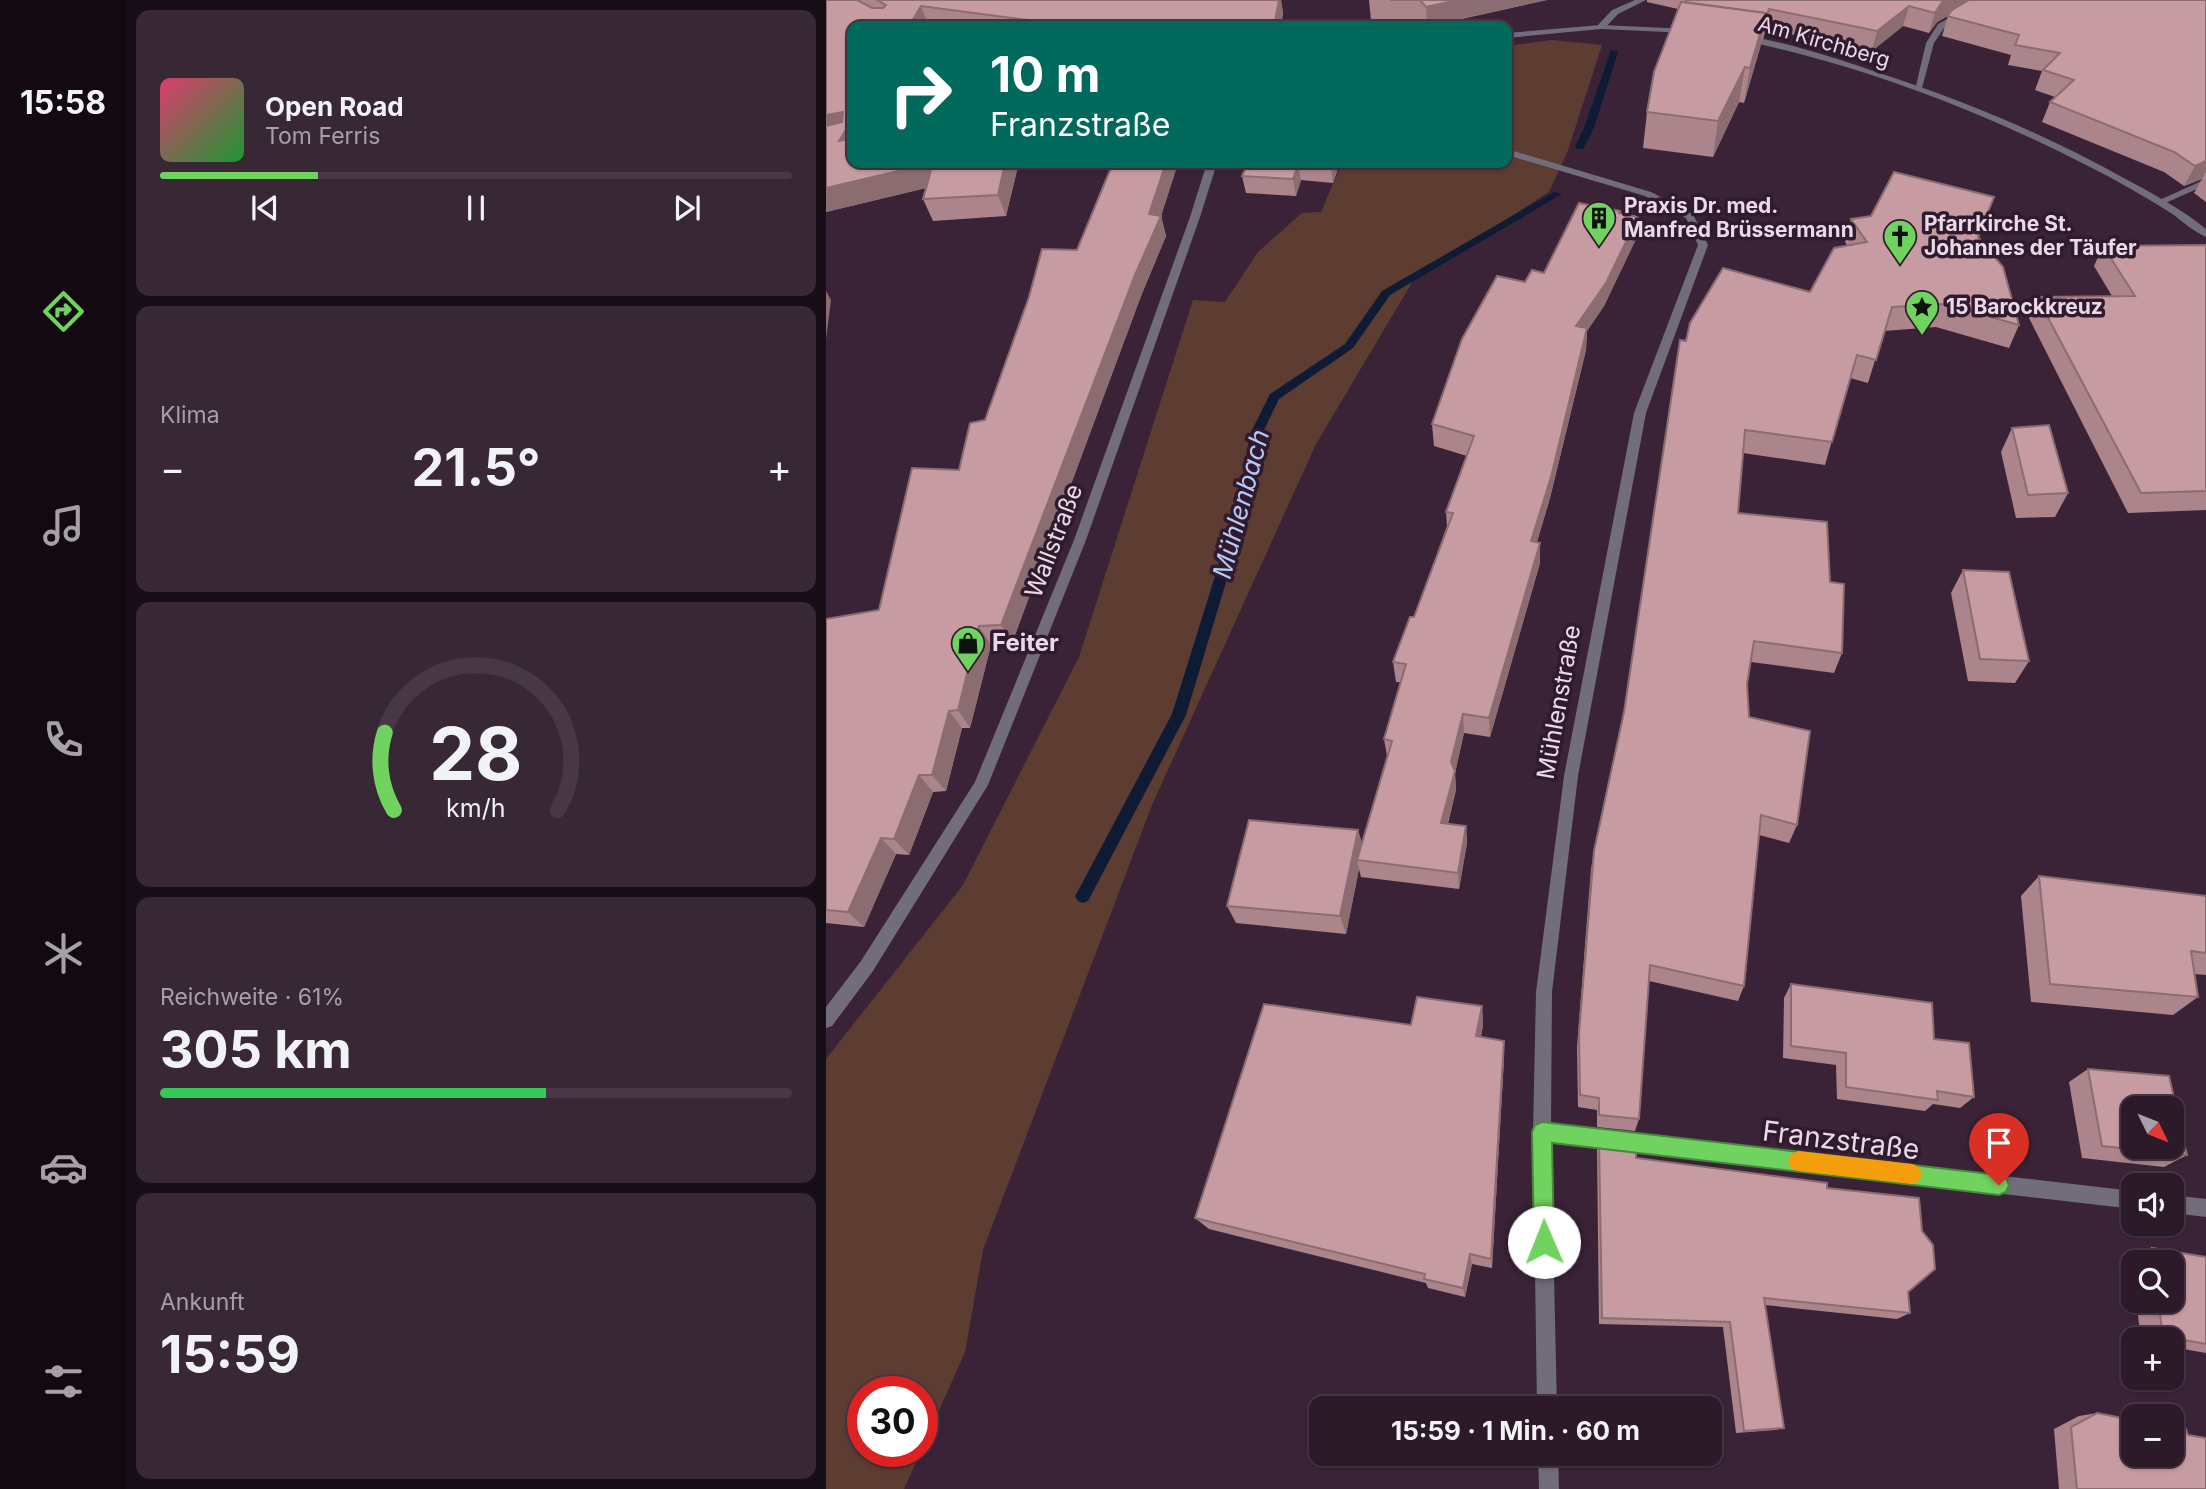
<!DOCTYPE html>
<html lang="de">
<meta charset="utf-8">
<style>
body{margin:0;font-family:Inter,sans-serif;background:#382735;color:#f1f3f6;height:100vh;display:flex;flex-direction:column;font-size:26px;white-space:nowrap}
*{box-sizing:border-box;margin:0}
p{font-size:23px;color:#a6a1a8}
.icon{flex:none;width:38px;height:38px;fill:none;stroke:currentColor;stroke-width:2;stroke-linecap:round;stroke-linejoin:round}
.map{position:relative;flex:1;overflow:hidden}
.panel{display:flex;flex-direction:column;gap:10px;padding:10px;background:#180e17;width:700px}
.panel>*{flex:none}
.hud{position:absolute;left:21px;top:21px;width:665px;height:147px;border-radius:14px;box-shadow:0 2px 5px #0004,0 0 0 2px #483846;background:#00695c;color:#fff;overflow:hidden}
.needle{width:46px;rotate:133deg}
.buttons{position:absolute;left:1295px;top:1096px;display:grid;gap:14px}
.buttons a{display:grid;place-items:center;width:63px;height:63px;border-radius:14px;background:#2c1a29;box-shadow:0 2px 5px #0004,0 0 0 2px #483846;font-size:35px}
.speed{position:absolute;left:21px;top:1376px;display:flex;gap:14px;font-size:35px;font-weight:700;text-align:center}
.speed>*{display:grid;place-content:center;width:91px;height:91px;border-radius:50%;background:#2c1a29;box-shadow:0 2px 5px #0004,0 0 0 2px #483846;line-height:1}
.speed .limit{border:10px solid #d22;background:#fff;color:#111}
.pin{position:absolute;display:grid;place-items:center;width:60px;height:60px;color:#fff;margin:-72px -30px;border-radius:50% 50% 50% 0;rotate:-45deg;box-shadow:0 0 7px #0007}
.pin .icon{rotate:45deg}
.me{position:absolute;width:77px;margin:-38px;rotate:359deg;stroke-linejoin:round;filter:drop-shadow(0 0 5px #0008)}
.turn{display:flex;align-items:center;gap:24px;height:147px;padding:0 28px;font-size:32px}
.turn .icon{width:91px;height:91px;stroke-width:2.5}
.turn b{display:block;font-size:49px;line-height:60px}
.big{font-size:52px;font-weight:700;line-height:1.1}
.panel .tile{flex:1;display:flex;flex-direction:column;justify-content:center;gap:10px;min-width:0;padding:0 24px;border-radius:14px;background:#382735}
.panel .dial{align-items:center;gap:0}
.dial svg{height:182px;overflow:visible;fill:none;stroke:#483846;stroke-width:7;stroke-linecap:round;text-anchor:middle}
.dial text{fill:#f1f3f6;stroke:none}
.song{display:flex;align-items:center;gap:21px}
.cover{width:84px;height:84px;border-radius:10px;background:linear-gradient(135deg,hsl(340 70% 55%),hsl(130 70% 35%))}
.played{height:7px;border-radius:4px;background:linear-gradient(90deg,#70d35f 25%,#483846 25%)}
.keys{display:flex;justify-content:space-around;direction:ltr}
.heat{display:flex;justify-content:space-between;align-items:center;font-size:38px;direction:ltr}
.charge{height:10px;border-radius:5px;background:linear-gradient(90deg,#34c759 61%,#483846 0)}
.trip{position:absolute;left:483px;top:1396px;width:413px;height:70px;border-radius:14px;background:#2c1a29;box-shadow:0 2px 5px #0004,0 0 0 2px #483846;font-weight:700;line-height:70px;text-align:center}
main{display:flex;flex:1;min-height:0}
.tabs{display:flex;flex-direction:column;width:126px;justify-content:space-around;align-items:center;background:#120a10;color:#a6a1a8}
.tabs .icon{width:49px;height:49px}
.tabs .on{color:#70d35f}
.tabs b{font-size:32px;color:#f1f3f6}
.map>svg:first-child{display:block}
.green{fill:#5d3d32}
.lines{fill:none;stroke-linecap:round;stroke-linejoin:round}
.stream{fill:#0f1a35;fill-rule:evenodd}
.minor{fill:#716d7a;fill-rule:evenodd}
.tertiary{fill:#716d7a;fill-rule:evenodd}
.wall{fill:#ab858b}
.shaded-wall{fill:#8b6c71}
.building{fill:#c79ba2;stroke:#8b6c71;stroke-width:2;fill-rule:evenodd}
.route{fill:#70d35f;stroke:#49893e;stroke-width:2}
.slow{fill:#f59e0b}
.labels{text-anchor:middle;stroke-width:7;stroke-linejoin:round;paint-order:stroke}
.far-street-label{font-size:21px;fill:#eadae7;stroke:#301a2d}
.far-poi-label{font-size:21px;font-weight:bold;fill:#eadae7;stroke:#301a2d;text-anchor:start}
.street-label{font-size:24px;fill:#eadae7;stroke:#301a2d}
.poi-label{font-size:24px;font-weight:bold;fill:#eadae7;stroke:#301a2d;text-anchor:start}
.water-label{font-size:26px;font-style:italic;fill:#b5c9f6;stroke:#301a2d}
.near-street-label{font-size:28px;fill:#eadae7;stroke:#301a2d}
</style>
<main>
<nav class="tabs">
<b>15:58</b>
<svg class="icon on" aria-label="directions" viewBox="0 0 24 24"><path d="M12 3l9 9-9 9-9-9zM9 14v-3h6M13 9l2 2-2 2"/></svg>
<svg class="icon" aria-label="music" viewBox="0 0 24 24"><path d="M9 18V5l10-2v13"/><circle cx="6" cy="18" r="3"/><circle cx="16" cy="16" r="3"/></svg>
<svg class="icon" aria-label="phone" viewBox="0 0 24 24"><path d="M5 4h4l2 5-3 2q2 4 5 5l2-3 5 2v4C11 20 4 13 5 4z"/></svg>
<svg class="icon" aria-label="climate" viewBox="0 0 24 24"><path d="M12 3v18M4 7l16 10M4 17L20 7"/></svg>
<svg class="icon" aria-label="car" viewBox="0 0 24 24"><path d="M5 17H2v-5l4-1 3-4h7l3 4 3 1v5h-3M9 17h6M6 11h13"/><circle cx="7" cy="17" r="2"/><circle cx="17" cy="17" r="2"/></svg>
<svg class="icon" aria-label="filters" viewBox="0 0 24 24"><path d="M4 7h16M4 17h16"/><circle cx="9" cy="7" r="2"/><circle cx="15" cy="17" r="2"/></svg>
</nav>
<section class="panel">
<div class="tile">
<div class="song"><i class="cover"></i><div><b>Open Road</b><p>Tom Ferris</p></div></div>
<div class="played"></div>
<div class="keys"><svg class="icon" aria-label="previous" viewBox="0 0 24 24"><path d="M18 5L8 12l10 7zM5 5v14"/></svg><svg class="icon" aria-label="pause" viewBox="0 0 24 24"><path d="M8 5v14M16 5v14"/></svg><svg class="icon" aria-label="next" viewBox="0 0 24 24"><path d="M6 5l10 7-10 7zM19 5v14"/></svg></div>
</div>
<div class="tile"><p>Klima</p>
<div class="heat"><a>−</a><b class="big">21.5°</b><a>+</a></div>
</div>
<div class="tile dial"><svg viewBox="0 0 100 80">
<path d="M14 69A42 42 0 1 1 86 69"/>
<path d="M14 69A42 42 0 0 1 10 35" stroke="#70d35f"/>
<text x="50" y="56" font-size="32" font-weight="700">28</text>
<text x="50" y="72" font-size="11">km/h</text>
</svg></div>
<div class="tile"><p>Reichweite · 61%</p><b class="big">305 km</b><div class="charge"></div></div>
<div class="tile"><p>Ankunft</p><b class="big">15:59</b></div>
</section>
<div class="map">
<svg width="1380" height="1489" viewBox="0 0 1380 1489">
<rect width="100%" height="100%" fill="#3b2337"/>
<polygon class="green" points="726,40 776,45 742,150 723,192 588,279 490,444 326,805 157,1250 139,1352 96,1449 96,1391 37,1391 37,1451 95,1451 78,1489 0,1489 0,1059 137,885 253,657 367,300 399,302 432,252 476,213 495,212 516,163 681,163 681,46"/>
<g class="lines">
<g class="stream">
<polygon points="785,50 792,52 768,128 757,149 751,149 749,147 758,128"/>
<polygon points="728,192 736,194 564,295 527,348 453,399 436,434 426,496 360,715 262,901 257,903 252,901 249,896 252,891 346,714 414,496 424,434 444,394 519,344 556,291"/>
</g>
<g class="minor">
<polygon points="809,0 820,0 792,14 778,29 772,29 772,25 786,10"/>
<polygon points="1156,0 1166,0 1118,28 1108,43 1096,88 1089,90 1100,43 1112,24"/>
<polygon points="681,149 825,192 867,214 882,245 820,413 752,776 726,992 725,1124 1307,1191 1307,1209 725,1142 731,1409 711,1409 707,1132 710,992 738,776 808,413 872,245 860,218 819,196 681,155"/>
<polygon points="381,163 391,163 374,217 260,540 162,785 47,971 6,1026 0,1028 0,1007 35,961 149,782 248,540 364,217"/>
<polygon points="1380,179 1380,185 1337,204 1329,202"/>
<polygon points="1346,1195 1380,1199 1380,1217 1346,1213"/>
<polygon points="712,1454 732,1454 733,1489 713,1489"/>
</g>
<g class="tertiary">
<polygon points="775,25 862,29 866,31 862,33 775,29 681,38 681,33"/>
<path d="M917,35c45,8 90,22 133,37 84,27 167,61 244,104 30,16 60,32 86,53v8c-12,-5 -24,-16 -35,-24 -27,-17 -55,-33 -83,-47 -109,-56 -227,-101 -348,-126v-4z"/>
</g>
</g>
<g class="wall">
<polygon points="0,0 455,0 457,13 455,26 26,26 26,163 223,163 192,166 180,216 107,221 97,199 100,188 0,212"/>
<polygon points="543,0 721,0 604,26 601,26 595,20 545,20"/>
<polygon points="821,0 1380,0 1380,202 1368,193 1376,179 1358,186 1338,172 1216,122 1224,102 1229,97 1209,90 1216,71 1182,65 1185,55 1116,36 1122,16 1111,22 1103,33 1077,26 1046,51 940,29 937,39 936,39 934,48 918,103 913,102 887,157 817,148 821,112 852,9 821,2"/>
<polygon points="287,163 352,163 335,216 340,236 315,296 186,643 165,645 144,728 136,728 120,791 107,792 83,855 70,854 38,927 0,923 0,619 53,610 133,470 251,250"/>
<polygon points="422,163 514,163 507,183 475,180 470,196 420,193 416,176"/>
<polygon points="1168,197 1153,237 1193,325 1183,348 1110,327 1058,331 1042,383 1024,378 999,465 917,453 912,513 1004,582 1016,653 1008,673 925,662 921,684 923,717 971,825 963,843 933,835 918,986 912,1001 823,981 813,1119 809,1131 771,1127 771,1110 752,1107 751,1047 765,869 768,851 798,712 860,341 984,292 1021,245 1019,242 1025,219"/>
<polygon points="794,213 812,217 810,239 778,306 761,331 760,350 724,498 711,542 714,543 714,563 664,737 638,733 629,773 630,790 622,824 640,826 641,843 633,889 535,877 533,869 520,934 410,923 401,906 532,830 536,843 561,756 558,739 574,682 570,682 567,662 588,617 621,526 620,512 641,456 608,446 606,424 699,282 718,273"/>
<polygon points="1380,245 1380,510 1302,513 1203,318 1211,297 1286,296 1268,266 1277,246"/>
<polygon points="1186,428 1242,493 1229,517 1190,518 1175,452"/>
<polygon points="1137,570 1203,661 1189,683 1142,681 1125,593"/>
<polygon points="1213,876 1380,896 1380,975 1368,974 1372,997 1347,1015 1205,1002 1195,896"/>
<polygon points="965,984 1108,1039 1148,1097 1134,1108 1107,1104 1099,1111 1011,1099 1010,1065 957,1058 958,998"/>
<polygon points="656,1006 657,1025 655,1037 678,1058 666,1268 646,1264 639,1297 602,1288 600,1283 383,1229 369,1218 585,1025"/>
<polygon points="1262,1069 1361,1155 1338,1167 1256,1158 1243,1082"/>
<polygon points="773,1139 810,1158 1001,1188 1082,1292 1084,1313 1071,1319 939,1305 958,1428 949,1430 910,1433 897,1327 773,1324 771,1150"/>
<polygon points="1326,1248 1380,1257 1380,1353 1346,1347 1346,1339 1315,1339 1310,1300 1346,1300 1346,1262 1307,1262 1307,1272 1305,1256"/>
<polygon points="1271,1413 1362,1435 1380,1489 1233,1489 1228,1429 1253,1416"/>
</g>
<g class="shaded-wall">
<polygon points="453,0 455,0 457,13 455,26 448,26"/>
<polygon points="632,0 721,0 601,26 600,7"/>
<polygon points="1120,0 1151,0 1111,22 1103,33 1109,13 1116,2"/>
<polygon points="95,6 103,26 83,26"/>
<polygon points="1083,6 1077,26 1046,51 1051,31"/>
<polygon points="943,9 940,29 937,39 940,19"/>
<polygon points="940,13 934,48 918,103 924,68"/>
<polygon points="919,67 913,102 887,157 892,121"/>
<polygon points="17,112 26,120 26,158 0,138 0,115"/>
<polygon points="1380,161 1380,173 1379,173 1376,179 1358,186 1369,166"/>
<polygon points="108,163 117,184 0,212 0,188"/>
<polygon points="179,163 190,163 192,166 180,216 172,195"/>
<polygon points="340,163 352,163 335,216 340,236 315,296 186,643 175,625 323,214"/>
<polygon points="506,163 514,163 507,183 505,166"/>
<polygon points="472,164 475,180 470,196 467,179"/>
<polygon points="812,217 810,239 778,306 761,331 760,350 724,498 705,562 705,541 750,326"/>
<polygon points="0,291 5,300 0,339"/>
<polygon points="714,543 714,563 664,737 663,718"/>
<polygon points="153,626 165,645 144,728 132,710"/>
<polygon points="123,711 136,728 120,791 106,775"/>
<polygon points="637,714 638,733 629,773 630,790 617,841 615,823 625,762"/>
<polygon points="93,775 107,792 83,855 68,839"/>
<polygon points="640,826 641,843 633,889 632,873"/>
<polygon points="532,830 537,849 531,860 533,869 520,934 514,916"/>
<polygon points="55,838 70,854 38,927 22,912"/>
<polygon points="656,1006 657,1025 652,1054 650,1036"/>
<polygon points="678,1041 678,1058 666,1268 665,1259"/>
<polygon points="644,1254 646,1264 639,1297 637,1288"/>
</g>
<g class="building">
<polygon points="0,0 31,0 46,8 57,8 60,5 51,0 453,0 448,26 268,26 209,21 95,6 83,26 26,26 26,120 13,141 26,138 26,163 106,163 0,188 0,126 16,122 17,112 0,115"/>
<polygon points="564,0 632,0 600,7 594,0"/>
<polygon points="860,0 1120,0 1116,2 1109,13 1083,6 1051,31 943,9 940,19 939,19 940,13 859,2"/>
<polygon points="1143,0 1380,0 1380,161 1369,166 1348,152 1224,102 1248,80 1217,70 1234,53 1189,45 1193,35 1121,16 1126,10"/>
<polygon points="855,2 940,13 924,68 919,67 892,121 821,112 828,72"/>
<polygon points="107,163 179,163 172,195 97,199"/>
<polygon points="287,163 340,163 323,214 335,216 309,275 175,625 153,626 132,710 123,711 106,775 93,775 68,839 55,838 22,912 0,910 0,619 53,610 86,468 133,470 144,423 159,420 203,297 216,249 251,250"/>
<polygon points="422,163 506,163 505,166 472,164 467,179 416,176"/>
<polygon points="1068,172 1168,197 1152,237 1177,267 1193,325 1119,304 1066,307 1050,360 1031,355 1006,442 919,430 912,513 1001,522 1004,582 1018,584 1016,653 928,641 921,684 923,717 984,731 971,825 935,815 918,986 824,965 813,1119 773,1115 773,1098 754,1095 753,1033 768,851 798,712 854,340 860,341 864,323 897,268 984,292 1008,248 1041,242 1025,219 1045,216"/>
<polygon points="753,203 794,211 793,213 812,217 780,283 750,326 761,328 725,477 705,541 714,543 663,718 637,714 625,762 629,771 615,823 640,826 632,873 531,860 566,741 558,739 580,664 567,662 584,617 588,617 627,513 620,512 648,436 606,424 636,339 671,276 699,282 706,270 718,273"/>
<polygon points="1380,245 1380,491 1315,493 1211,297 1309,296 1277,246"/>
<polygon points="1223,425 1242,493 1202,495 1186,428"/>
<polygon points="1137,570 1183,572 1203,661 1154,659"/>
<polygon points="423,820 532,830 514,916 401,906"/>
<polygon points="1213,876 1380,896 1380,953 1365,951 1372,997 1224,984"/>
<polygon points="965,984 1106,1003 1108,1039 1143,1043 1148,1097 1111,1091 1112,1100 1020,1087 1020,1053 965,1046"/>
<polygon points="591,997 656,1006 650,1036 678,1041 665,1259 644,1254 637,1288 598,1279 599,1274 369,1218 438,1004 585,1025"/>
<path d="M1262,1069l81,7 18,79 -85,-9zM1307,1108h39v38h-39z"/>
<polygon points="773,1139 811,1144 810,1158 1001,1183 1001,1188 1093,1198 1096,1231 1107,1245 1109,1269 1082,1292 1084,1313 938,1298 958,1428 918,1431 904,1322 776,1318"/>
<polygon points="1326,1248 1380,1257 1380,1344 1337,1336 1332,1300 1346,1300 1346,1262 1328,1262"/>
<polygon points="1271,1413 1307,1420 1307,1454 1346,1454 1346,1427 1360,1429 1362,1435 1380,1438 1380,1489 1251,1489 1245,1427"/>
</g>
<polygon class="route" points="716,1122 1173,1175 1180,1178 1183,1185 1180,1192 1173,1195 726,1143 728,1242 725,1250 718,1253 711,1250 708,1242 706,1132 709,1125"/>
<polygon class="slow" points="972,1151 1086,1164 1093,1167 1096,1174 1093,1181 1086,1184 972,1171 965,1168 962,1161 965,1154"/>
<defs>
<symbol id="building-pin" viewBox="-11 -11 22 30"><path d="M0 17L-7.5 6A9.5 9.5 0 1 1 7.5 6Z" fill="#70d35f" stroke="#301a2d"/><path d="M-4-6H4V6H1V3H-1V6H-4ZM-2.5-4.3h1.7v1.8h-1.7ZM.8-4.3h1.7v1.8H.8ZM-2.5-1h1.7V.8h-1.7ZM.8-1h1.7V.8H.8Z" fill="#111"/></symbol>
<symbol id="church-pin" viewBox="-11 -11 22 30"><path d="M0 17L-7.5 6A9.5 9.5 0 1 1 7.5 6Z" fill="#70d35f" stroke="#301a2d"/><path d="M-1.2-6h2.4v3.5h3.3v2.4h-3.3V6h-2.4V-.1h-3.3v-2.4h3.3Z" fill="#111"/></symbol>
<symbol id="sight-pin" viewBox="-11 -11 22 30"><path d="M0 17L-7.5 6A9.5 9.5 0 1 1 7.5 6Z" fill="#70d35f" stroke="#301a2d"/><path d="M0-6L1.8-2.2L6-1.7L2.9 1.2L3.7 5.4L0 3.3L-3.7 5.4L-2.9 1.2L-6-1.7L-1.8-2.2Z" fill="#111"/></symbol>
<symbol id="shop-pin" viewBox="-11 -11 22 30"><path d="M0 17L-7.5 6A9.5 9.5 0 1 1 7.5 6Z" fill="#70d35f" stroke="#301a2d"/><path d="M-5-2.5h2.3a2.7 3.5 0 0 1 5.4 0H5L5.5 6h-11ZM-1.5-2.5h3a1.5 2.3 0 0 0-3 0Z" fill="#111"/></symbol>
</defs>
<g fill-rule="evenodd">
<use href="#building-pin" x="754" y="199" width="38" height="52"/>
<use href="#church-pin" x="1055" y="217" width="38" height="52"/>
<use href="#sight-pin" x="1077" y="288" width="38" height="52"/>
<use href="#shop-pin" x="123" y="624" width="38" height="52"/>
</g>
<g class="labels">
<g class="far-street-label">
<text transform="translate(998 42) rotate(16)" y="7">Am Kirchberg</text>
</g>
<g class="far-poi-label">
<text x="798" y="213">Praxis Dr. med.<tspan x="798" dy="24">Manfred Brüssermann</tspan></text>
<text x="1098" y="231">Pfarrkirche St.<tspan x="1098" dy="24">Johannes der Täufer</tspan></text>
<text x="1120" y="314">15 Barockkreuz</text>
</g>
<g class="street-label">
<text transform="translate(228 541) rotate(-69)" y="8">Wallstraße</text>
<text transform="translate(733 702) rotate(-80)" y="8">Mühlenstraße</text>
</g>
<g class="poi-label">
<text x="166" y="651">Feiter</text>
</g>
<g class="water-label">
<text transform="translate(415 504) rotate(-75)" y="9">Mühlenbach</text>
</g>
<g class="near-street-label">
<text transform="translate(1015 1140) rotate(7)" y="10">Franzstraße</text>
</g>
</g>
</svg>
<div class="buttons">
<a><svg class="needle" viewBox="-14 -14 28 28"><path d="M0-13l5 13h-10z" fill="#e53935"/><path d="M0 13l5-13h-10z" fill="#a6a1a8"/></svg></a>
<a><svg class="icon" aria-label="sound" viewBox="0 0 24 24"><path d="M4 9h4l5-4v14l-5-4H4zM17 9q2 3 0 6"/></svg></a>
<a><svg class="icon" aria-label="search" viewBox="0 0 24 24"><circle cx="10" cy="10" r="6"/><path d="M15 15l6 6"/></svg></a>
<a>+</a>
<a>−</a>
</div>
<div class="speed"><div class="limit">30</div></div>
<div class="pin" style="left:1173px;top:1185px;background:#d93025"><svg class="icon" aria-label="arrive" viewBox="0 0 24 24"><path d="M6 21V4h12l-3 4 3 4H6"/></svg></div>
<svg class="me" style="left:718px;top:1242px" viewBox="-20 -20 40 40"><circle r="19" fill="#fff"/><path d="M0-13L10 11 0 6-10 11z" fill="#70d35f"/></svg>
<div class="trip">15:59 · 1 Min. · 60 m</div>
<div class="hud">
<div class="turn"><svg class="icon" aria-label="right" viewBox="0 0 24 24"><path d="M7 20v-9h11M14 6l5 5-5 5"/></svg><div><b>10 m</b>Franzstraße</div></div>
</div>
</div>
</main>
